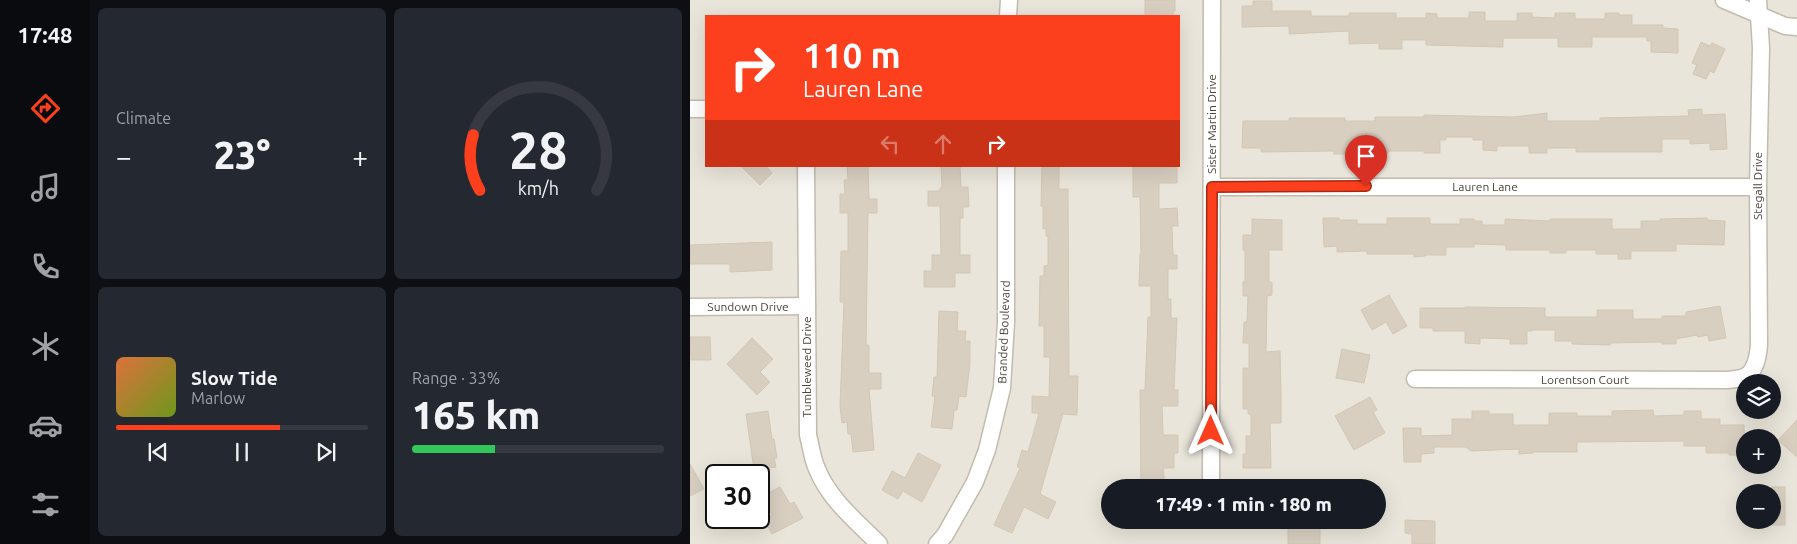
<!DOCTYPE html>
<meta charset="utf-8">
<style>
body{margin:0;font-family:Ubuntu,sans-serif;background:#242831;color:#f1f3f6;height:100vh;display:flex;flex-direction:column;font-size:19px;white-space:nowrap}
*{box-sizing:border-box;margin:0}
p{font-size:16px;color:#9ea1a6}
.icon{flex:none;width:28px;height:28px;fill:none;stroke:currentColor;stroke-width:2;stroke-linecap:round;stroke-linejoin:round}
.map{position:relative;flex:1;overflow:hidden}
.details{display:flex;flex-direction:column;gap:8px;padding:8px;background:#0d0f14;width:600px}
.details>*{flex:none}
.top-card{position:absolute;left:15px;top:15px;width:475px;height:152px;border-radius:0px;box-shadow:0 5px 20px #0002;background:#fc3f1d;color:#fff;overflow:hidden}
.fabs{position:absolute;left:1046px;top:374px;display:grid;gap:10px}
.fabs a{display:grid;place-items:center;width:45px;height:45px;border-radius:50%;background:#171b24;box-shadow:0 5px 20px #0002;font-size:25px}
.speed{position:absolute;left:15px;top:464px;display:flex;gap:10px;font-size:25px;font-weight:700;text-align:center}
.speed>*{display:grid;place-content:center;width:65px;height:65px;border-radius:50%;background:#171b24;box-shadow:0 5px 20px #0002;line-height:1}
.speed .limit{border:2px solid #111;border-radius:8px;background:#fff;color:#111}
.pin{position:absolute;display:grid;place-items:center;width:42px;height:42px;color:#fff;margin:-51px -21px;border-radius:50% 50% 50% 0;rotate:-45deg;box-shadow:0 0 5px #0007}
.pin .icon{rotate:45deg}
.me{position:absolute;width:55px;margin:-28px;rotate:0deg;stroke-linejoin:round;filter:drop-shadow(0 0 4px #0008)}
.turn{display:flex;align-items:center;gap:18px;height:105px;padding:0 15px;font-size:22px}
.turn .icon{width:65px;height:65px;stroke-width:2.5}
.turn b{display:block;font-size:35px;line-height:42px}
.lanes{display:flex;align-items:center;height:48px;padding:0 15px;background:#0003;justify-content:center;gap:25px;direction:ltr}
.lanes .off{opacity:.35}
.big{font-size:38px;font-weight:800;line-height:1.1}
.details .card{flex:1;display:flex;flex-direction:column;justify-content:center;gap:8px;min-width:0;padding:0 18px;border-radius:8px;background:#242831}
.details .dial{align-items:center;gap:0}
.dial svg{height:130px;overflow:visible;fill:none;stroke:#363941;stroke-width:7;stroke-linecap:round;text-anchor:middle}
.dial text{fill:#f1f3f6;stroke:none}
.song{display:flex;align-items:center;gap:15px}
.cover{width:60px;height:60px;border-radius:8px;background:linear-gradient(135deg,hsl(20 70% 55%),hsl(80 70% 35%))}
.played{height:5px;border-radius:2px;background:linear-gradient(90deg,#fc3f1d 65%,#363941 65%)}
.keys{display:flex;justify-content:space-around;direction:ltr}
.heat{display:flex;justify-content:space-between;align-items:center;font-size:28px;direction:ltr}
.charge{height:8px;border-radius:4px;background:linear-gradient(90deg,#34c759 33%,#363941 0)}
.details .tiles{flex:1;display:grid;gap:8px;grid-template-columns:repeat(2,1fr)}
.trip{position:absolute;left:411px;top:479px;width:285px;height:50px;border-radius:25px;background:#171b24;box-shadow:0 5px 20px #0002;font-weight:800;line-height:50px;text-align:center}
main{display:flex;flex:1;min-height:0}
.tabs{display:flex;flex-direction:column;width:90px;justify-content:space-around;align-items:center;background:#090b0e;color:#9ea1a6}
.tabs .icon{width:35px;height:35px}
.tabs .active{color:#fc3f1d}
.tabs b{font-size:22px;color:#f1f3f6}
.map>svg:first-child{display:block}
.residential{fill:#eae5da;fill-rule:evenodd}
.building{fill:#d8cfc1;stroke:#d3c7b4}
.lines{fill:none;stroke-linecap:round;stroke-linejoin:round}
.street-casing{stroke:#c2bbae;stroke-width:19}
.street{stroke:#fff;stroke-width:16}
.route-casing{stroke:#a42913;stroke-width:12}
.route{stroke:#fc3f1d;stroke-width:9}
.labels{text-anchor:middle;stroke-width:4;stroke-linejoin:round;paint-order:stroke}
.street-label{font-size:12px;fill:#4b4439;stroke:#fff}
</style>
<main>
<nav class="tabs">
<b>17:48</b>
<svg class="icon active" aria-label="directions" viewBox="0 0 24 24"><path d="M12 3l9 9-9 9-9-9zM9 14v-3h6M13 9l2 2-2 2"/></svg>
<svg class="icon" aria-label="music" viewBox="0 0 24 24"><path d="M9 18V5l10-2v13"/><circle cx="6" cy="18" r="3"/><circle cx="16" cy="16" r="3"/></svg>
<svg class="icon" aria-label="phone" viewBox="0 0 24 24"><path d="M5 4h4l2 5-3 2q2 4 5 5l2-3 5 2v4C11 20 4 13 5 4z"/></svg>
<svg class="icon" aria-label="climate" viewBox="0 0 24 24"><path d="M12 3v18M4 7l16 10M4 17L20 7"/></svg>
<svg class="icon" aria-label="car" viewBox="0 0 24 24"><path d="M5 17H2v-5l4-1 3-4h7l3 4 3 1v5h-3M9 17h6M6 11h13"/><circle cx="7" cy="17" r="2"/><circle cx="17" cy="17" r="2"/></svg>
<svg class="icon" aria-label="filters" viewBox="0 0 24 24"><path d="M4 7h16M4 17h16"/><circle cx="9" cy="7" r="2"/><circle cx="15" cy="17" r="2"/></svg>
</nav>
<section class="details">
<div class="tiles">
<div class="card"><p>Climate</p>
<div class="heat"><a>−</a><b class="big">23°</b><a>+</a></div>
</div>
<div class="card dial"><svg viewBox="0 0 100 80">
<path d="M14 69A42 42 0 1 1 86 69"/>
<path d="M14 69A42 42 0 0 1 10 35" stroke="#fc3f1d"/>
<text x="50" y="56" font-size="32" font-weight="700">28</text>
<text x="50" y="72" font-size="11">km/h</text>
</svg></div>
<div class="card">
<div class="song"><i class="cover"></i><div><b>Slow Tide</b><p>Marlow</p></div></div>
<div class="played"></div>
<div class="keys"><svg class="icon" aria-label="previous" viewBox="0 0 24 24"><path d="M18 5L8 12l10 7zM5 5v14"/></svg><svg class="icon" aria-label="pause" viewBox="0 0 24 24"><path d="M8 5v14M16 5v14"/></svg><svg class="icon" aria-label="next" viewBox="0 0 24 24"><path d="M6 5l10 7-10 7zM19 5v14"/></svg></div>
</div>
<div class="card"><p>Range · 33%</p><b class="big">165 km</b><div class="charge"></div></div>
</div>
</section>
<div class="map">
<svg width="1107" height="544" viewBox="0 0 1107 544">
<rect width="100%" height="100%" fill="#f6f3ec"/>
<path class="residential" d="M0,0h1107v544h-1107zM16,16h473v150h-473zM1055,382h27v28h-27zM1055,438h27v27h-27zM26,475h43v43h-43zM420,488h268v32h-268zM1055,492h27v28h-27z"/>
<g class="building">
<polygon points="455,0 485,0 485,11 483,11 483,16 455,15"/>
<polygon points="563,1 582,1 582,11 621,11 621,16 659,16 659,13 706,13 706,18 736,18 736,13 747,14 747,18 779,18 779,12 795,12 795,21 827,21 827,13 842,13 842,17 865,18 865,13 885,13 885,19 915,19 915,13 929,13 929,15 942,15 942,25 973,25 973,28 988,29 988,53 961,52 961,41 957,41 957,37 902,37 902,47 868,47 868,38 813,38 813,47 736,45 736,40 712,40 712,49 689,49 689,43 659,44 659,31 599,34 599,26 552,27 552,6 563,6"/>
<polygon points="1011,42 1020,46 1022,43 1035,49 1024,73 1020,71 1016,79 1003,74 1007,65 1002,63"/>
<polygon points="1012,109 1012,115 1035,114 1037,149 1020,150 1020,143 1000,144 1000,139 972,139 972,152 886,152 886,148 857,148 857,153 839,153 839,146 807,146 807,151 793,150 793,140 783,140 783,137 756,137 756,140 750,140 750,153 734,153 734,151 698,151 698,153 685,153 685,148 659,148 659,154 644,154 644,151 571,152 571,148 552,148 553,121 599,121 599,118 655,118 655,121 685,121 685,117 734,117 734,115 824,117 857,113 857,121 910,121 910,118 999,116 998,110"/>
<polygon points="51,166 76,166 82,173 70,185"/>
<polygon points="157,166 178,166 179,199 187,199 187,213 178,213 176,345 179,345 179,373 191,373 191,389 179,389 184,450 163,452 161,434 158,434 157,422 152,423 150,406 154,302 150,302 151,251 158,251 158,213 150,213 150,194 155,194 154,180 158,180"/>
<polygon points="251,166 270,166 271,187 278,187 279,207 273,207 273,218 270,218 270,255 280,255 280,273 265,273 265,287 234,287 234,271 242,271 242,255 251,255 250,206 238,206 238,191 250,191 250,188 252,188"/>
<polygon points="352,166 369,166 369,189 378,189 379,376 388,376 387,415 373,414 350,494 366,502 358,519 334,507 322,533 304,525 330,468 327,467 332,450 338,452 349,413 342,413 342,396 359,397 360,357 354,357 354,326 349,326 350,276 354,276 354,266 358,265 358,236 356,236 356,228 353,229 353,206 351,206"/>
<polygon points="443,167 487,167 487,183 469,183 469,209 487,208 488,226 482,226 483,255 487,255 487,269 478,269 478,299 481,299 481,318 487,318 484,390 488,390 488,406 472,406 473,435 488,435 488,453 484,453 484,468 473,468 475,488 451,488 450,390 455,390 458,317 461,317 461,286 449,286 450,254 451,254 450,197 443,197"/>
<polygon points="633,218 649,218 649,220 667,220 667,224 697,224 697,218 740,218 740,224 770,224 770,219 784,219 784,221 792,221 792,225 815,225 815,219 860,221 860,219 922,219 922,229 951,229 951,221 970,221 970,219 1017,218 1017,220 1035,221 1034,245 986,244 986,251 941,251 941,259 928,259 928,254 906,254 906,250 876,250 876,253 860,253 860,250 816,250 816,245 784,244 784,247 756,247 756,255 735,255 735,256 724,257 724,254 677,254 677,251 647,252 647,246 634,247"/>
<polygon points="562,219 592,220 592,250 579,250 579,283 582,282 582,295 577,296 576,352 590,351 591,394 591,423 580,423 581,468 553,468 553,454 556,454 556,436 561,436 561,414 558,414 558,409 553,409 553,368 559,368 559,343 553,343 554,322 557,322 558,296 553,296 553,282 555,282 555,250 553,250 553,235 562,235"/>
<polygon points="82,242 82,270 40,272 40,264 0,264 0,245"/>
<polygon points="699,295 717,326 703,334 696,322 682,330 671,310"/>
<polygon points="1030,306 1036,338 1019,341 1018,335 1008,337 1007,335 986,339 986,344 972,344 972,342 920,343 920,345 882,344 882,341 865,341 865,330 842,330 842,331 837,331 837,344 820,344 820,339 790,338 790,344 775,343 775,331 743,331 743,328 730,328 730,308 775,308 775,307 855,308 855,317 907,317 907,310 943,310 943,319 972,319 972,316 996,316 996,312"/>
<polygon points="249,311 268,312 267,331 276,331 275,341 280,341 280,364 276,397 269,396 267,410 264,410 262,429 241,427 245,396 242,396 244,377 247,377"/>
<polygon points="0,337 20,337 21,360 1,360"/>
<polygon points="62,338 83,359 70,372 80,382 67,395 37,364"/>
<polygon points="652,349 680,355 674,383 646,378"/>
<polygon points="680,397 687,410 683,412 695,433 664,450 645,416"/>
<polygon points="963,410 964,416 994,415 994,411 1011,411 1011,419 1030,419 1030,425 1054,425 1055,455 1039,455 1039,453 1016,453 1016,446 994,446 994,441 887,442 887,452 843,452 843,453 829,454 829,449 781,451 776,447 744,447 744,453 731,454 731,462 714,462 713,428 731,428 731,436 762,435 762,419 782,419 782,411 799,411 799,414 823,414 823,425 859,425 859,413 887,413 887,416 922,416 922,411"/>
<polygon points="78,411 82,439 84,439 87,458 84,458 86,467 64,470 56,414"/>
<polygon points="1107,420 1107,457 1088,440"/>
<polygon points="228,453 251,465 232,502 213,491 208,499 192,490 202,471 215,478"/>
<polygon points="0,464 14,489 0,496"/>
<polygon points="90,487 100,504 104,502 113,518 82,534 74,519 82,515 72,496"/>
<rect x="1082" y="487" width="13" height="38"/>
<rect x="598" y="520" width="32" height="24"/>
<polygon points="715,520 745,521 745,544 722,544 722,534 715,533"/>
</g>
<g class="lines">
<defs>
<g id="street">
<polyline points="1034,0 1095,26 1107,27"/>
<polyline points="318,16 319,0"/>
<polyline points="0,109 16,109"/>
<path d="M116,166l2,269c3,11 4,23 9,34 12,30 39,52 62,75"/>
<polyline points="522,187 1068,187"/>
<polyline points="0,307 117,306"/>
<path d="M725,379l313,1c5,-1 11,-1 16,-3 12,-5 14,-21 15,-32l-1,-158 3,-139 -3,-48"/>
<polyline points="521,488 522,0"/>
<polyline points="247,544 255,535 285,482 297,450 312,388 316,322 316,166"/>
</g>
</defs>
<use href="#street" class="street-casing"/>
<use href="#street" class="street"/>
</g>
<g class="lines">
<defs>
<polyline id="route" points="521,431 522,187 676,186"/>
</defs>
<use href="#route" class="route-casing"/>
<use href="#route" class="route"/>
</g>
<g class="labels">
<g class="street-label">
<text transform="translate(522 124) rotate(-90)" y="4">Sister Martin Drive</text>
<text transform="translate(1068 186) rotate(-90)" y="4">Stegall Drive</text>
<text x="795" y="191">Lauren Lane</text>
<text x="58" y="311">Sundown Drive</text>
<text transform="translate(314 332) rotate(-88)" y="4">Branded Boulevard</text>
<text transform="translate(117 367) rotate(-90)" y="4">Tumbleweed Drive</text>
<text x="895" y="384">Lorentson Court</text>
</g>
</g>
</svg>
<div class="fabs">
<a><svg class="icon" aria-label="layers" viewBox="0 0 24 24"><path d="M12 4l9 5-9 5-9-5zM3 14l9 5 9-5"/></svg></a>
<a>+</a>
<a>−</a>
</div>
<div class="speed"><div class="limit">30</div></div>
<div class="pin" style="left:676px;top:186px;background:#d93025"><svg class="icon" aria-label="arrive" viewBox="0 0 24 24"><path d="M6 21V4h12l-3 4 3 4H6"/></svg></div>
<svg class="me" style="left:521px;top:431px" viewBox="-20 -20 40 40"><path d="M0-17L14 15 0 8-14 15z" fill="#fc3f1d" stroke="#fff" stroke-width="4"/></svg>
<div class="trip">17:49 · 1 min · 180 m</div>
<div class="top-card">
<div class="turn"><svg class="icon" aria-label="right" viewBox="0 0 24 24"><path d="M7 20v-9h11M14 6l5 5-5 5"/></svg><div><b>110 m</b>Lauren Lane</div></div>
<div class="lanes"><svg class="icon off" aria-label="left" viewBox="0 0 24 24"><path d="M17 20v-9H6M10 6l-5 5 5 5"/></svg><svg class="icon off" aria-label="ahead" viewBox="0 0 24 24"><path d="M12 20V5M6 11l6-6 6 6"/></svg><svg class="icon" aria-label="right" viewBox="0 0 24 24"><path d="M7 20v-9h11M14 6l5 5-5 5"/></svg></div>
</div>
</div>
</main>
